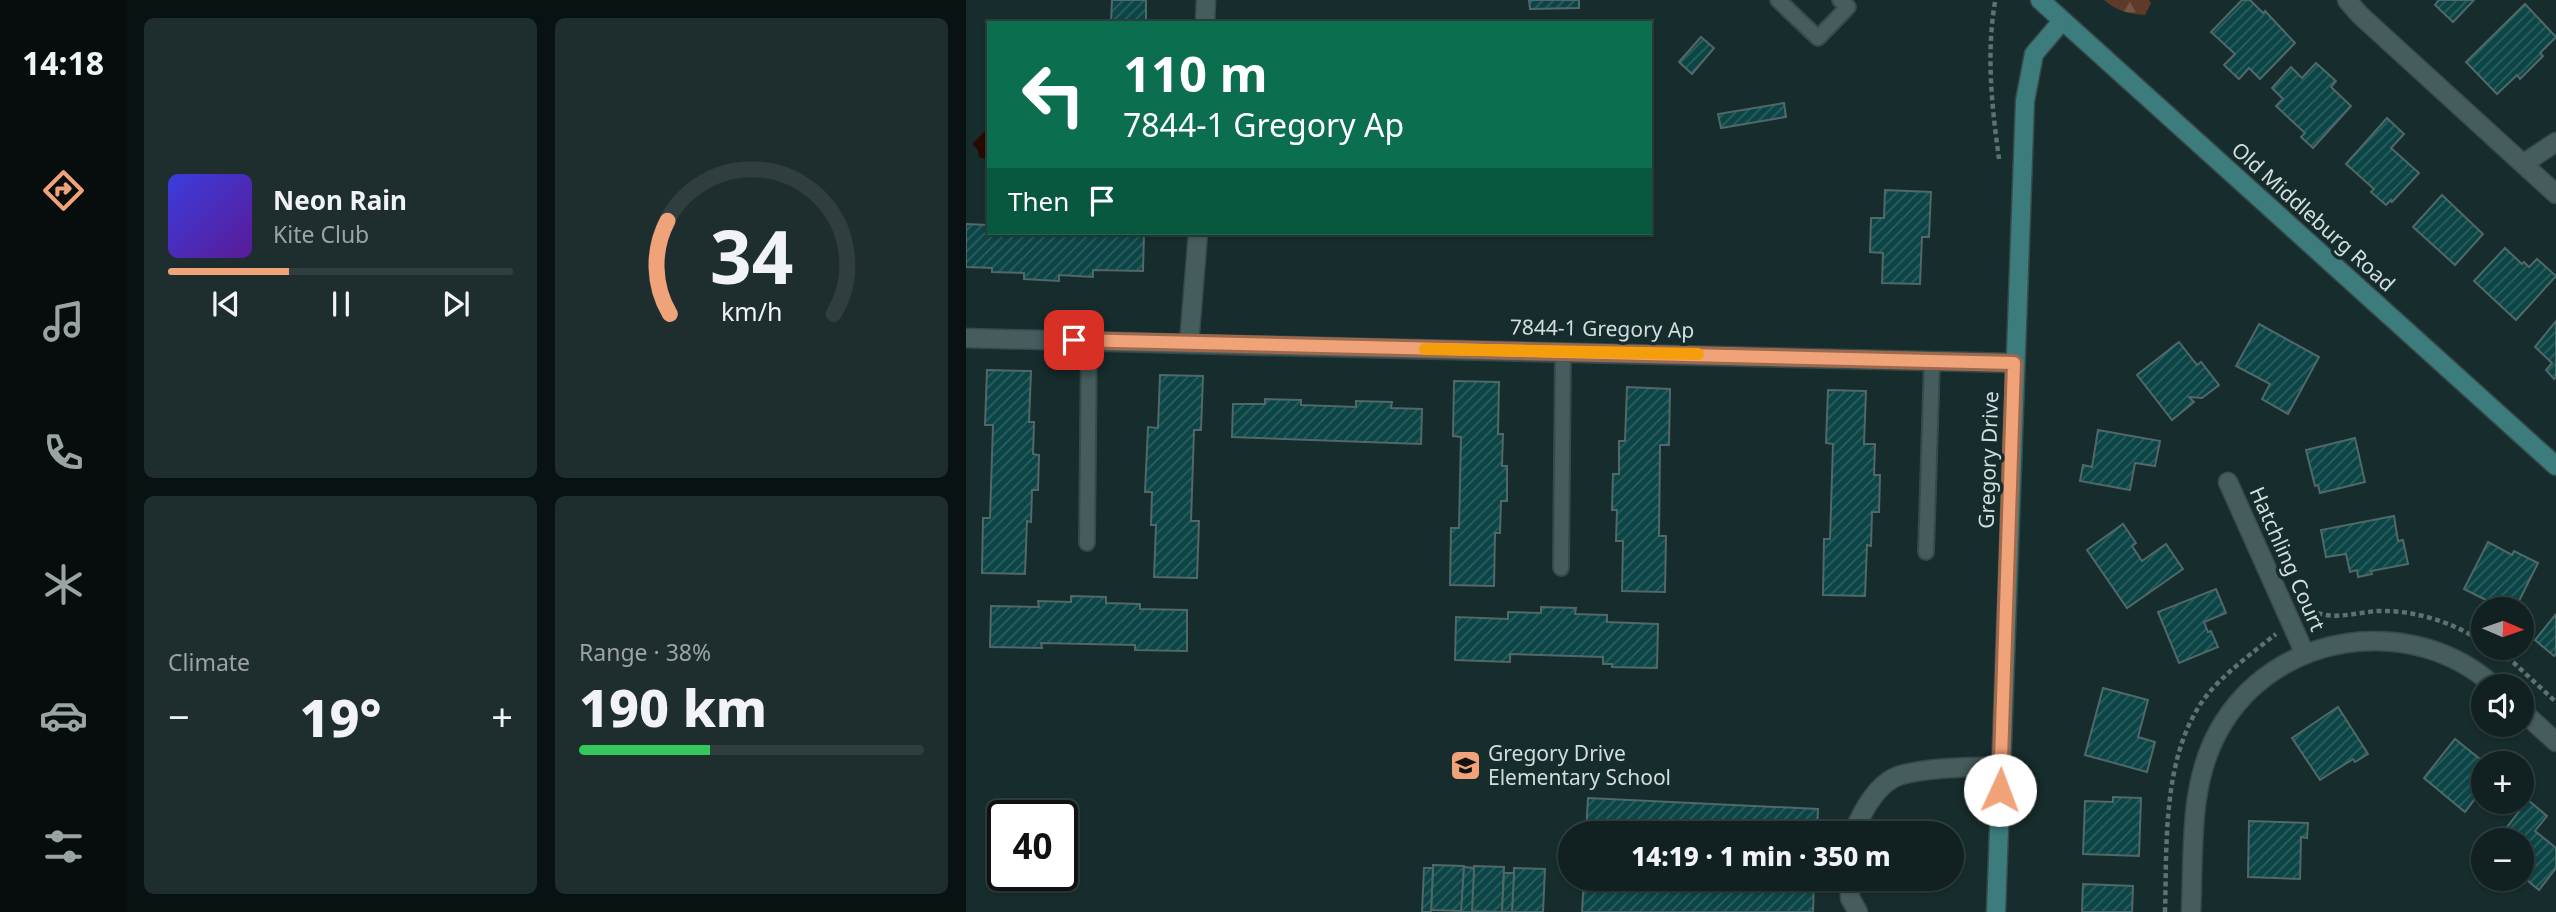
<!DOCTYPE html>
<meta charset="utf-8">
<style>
body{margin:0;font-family:"Noto Sans",sans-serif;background:#1e2e2e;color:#f1f3f6;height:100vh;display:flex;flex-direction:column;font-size:26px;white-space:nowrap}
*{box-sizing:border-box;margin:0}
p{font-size:23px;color:#9ca3a5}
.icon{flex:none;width:38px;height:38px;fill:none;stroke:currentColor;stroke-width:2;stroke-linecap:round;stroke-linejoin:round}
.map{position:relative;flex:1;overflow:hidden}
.drawer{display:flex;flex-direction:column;gap:18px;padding:18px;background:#091212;width:840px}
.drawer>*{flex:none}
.top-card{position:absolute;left:21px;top:21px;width:665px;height:214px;border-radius:0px;box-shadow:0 2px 5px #0004,0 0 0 2px #303e3f;background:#0b6e4f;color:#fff;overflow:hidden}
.needle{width:46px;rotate:92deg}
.buttons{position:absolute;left:1505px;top:597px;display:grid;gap:14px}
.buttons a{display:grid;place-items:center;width:63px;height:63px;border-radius:50%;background:#112121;box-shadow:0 2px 5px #0004,0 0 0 2px #303e3f;font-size:35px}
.speed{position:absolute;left:21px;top:800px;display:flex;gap:14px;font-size:35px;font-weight:700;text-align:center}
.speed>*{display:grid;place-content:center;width:91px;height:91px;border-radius:50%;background:#112121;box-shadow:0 2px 5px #0004,0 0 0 2px #303e3f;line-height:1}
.speed .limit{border:4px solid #111;border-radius:10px;background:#fff;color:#111}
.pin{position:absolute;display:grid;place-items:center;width:60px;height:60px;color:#fff;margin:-30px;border-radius:14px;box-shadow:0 4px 10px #0006}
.me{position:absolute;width:77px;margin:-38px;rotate:2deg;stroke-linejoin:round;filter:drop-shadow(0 0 5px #0008)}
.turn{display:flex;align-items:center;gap:24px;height:147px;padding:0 21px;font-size:32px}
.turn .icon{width:91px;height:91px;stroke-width:2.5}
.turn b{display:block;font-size:49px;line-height:60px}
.then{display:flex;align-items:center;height:66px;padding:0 21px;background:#0003;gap:14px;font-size:26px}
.big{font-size:52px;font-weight:800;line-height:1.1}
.drawer .card{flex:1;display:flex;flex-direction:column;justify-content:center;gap:10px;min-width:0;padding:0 24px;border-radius:10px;background:#1e2e2e}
.drawer .dial{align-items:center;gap:0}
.dial svg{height:182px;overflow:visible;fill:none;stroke:#303e3f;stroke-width:7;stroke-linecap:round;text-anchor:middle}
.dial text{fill:#f1f3f6;stroke:none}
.song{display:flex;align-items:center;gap:21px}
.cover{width:84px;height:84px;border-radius:10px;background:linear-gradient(135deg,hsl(240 70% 55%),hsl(270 70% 35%))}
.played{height:7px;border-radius:4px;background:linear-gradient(90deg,#f0a279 35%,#303e3f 35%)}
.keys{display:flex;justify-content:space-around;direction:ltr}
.heat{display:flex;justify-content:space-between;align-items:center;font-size:38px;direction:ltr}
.charge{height:10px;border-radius:5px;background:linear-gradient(90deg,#34c759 38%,#303e3f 0)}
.drawer .tiles{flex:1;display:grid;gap:18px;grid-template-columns:repeat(2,1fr)}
.trip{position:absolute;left:592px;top:821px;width:406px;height:70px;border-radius:35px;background:#112121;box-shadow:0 2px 5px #0004,0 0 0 2px #303e3f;font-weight:800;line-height:70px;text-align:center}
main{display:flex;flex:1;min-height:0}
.tabs{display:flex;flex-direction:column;width:126px;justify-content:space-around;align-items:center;background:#070d0d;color:#9ca3a5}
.tabs .icon{width:49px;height:49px}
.tabs .selected{color:#f0a279}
.tabs b{font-size:32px;color:#f1f3f6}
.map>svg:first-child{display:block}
.forest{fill:url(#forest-firs)}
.water{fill:#270a00}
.building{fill:url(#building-hatch);stroke:#516868;stroke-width:2}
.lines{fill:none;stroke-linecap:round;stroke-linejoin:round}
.lane-casing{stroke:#384949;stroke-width:18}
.street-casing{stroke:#384949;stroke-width:21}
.secondary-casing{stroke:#384949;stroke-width:21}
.path{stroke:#5f7171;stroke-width:4.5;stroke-dasharray:5 3.5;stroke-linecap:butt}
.lane{stroke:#465d5d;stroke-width:14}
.street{stroke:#465d5d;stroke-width:18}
.secondary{stroke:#3c7c7c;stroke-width:18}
.route-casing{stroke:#9c694f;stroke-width:18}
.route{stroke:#f0a279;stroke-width:12}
.slow{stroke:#f59e0b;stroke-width:12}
.labels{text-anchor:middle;stroke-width:7;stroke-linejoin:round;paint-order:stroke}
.street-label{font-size:21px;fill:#d2dede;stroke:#172c2c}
.poi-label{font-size:21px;fill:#d2dede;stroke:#172c2c;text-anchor:start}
</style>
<main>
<nav class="tabs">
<b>14:18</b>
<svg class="icon selected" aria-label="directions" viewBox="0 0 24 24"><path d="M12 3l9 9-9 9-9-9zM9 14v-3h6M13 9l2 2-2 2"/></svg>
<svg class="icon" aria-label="music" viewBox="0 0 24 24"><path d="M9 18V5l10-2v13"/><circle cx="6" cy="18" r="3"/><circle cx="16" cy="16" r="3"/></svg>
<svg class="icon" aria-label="phone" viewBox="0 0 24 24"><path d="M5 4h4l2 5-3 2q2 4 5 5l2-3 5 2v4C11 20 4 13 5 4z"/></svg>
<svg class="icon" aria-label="climate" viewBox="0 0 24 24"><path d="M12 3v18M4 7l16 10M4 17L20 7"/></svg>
<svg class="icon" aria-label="car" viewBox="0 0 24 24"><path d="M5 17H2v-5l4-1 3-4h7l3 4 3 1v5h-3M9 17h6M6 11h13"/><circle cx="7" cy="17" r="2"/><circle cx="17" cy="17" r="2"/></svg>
<svg class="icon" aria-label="filters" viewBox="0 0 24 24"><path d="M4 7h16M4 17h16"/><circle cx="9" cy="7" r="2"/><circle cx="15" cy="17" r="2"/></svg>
</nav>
<section class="drawer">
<div class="tiles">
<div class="card">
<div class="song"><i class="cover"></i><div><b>Neon Rain</b><p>Kite Club</p></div></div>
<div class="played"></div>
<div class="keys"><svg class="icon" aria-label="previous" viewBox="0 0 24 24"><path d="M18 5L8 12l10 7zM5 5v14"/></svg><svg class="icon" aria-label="pause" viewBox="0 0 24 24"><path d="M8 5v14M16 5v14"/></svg><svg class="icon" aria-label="next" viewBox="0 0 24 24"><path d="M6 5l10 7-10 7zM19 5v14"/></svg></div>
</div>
<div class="card dial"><svg viewBox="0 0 100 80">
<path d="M14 69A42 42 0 1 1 86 69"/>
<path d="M14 69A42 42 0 0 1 13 28" stroke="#f0a279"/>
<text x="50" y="56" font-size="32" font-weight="700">34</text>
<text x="50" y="72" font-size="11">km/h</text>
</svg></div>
<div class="card"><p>Climate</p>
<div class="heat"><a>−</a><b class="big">19°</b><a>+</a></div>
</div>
<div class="card"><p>Range · 38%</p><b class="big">190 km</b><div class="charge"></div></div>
</div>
</section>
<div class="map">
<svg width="1590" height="912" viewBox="0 0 1590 912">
<defs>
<pattern id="forest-firs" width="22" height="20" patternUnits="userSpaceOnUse" patternTransform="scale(1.75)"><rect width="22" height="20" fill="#5d3b28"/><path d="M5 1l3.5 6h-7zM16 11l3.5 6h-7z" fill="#735747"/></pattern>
<pattern id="building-hatch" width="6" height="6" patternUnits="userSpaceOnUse" patternTransform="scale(1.75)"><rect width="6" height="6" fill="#0c4546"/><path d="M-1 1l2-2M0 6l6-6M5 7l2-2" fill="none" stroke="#2e5f60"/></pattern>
</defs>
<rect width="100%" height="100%" fill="#172c2c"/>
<path class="forest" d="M1138,0h45l2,3 -6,12c-17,-1 -28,-4 -41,-15z"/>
<polygon class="water" points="21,129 23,130 23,160 13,157 12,150 6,144"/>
<g class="building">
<polygon points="146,0 180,0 180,23 145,23"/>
<polygon points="563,0 613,0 613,8 564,9"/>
<polygon points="1276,0 1284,0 1297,13 1299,11 1329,43 1294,79 1283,68 1273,79 1258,65 1269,54 1245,32"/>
<polygon points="1473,0 1508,0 1487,22 1469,5"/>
<polygon points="1559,4 1590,37 1574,53 1577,56 1554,79 1551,75 1531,94 1500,62"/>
<polygon points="735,37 748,48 726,74 713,62"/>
<polygon points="1350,63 1370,81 1365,87 1385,106 1347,148 1335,137 1339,133 1310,106 1317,99 1306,88 1325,67 1336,78"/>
<polygon points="818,103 820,117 755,128 752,114"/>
<polygon points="1421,118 1438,134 1425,148 1453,173 1426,202 1425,200 1420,205 1405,192 1408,189 1380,164"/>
<polygon points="919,190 965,192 963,237 956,237 954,284 916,283 917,253 904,252 905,218 918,218"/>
<polygon points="1476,195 1517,234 1489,265 1447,227"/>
<polygon points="0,224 23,225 23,233 178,233 177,271 127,270 127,277 93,275 93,281 58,279 58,273 26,272 26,268 0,267"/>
<polygon points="1539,248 1556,264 1558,262 1563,267 1571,259 1590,276 1550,320 1508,281"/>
<polygon points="1590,321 1590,377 1588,379 1580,370 1586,363 1569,347"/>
<polygon points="1293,324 1353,357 1322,414 1296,399 1304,384 1270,366"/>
<polygon points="1213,342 1231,365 1235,362 1253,385 1236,398 1223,397 1228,402 1206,420 1171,375"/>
<polygon points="21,370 65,371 63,422 68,422 67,454 73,455 72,490 66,490 65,522 61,521 59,574 16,573 17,518 24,518 27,425 19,425"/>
<polygon points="194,375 237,376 235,430 228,430 225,521 233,521 231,578 188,577 190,525 185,525 186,492 179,492 182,427 192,428"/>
<polygon points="488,381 533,382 532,434 537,434 536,466 541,466 541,501 535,501 534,533 529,533 528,586 484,585 485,528 493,528 495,437 487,436"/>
<polygon points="661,387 704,389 703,445 694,445 693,536 700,536 699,592 656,591 657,541 650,541 651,510 646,510 647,474 653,474 653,441 659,441"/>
<polygon points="862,390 900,391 898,444 909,444 908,475 914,475 913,512 906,512 905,546 901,545 899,596 857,595 858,539 864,539 867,444 860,443"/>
<polygon points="299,399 335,400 335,405 390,407 390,401 426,402 425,408 456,409 455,444 266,437 267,404 299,404"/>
<polygon points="1132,430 1194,441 1189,466 1169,463 1164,490 1114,481 1117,465 1126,467"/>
<polygon points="1389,438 1399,482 1354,493 1352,485 1349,486 1340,450"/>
<polygon points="1428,516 1432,541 1437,540 1442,564 1405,571 1406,574 1392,577 1391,570 1384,572 1380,554 1360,557 1355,530"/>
<polygon points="1157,524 1170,543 1166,546 1176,561 1200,544 1217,569 1161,608 1121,550"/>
<polygon points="1522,542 1546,555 1548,551 1572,563 1549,609 1520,609 1524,602 1498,589"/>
<polygon points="1250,589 1260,613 1238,622 1242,632 1245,631 1252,647 1213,663 1192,612"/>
<polygon points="105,596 140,597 140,603 174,604 174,609 221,610 221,651 169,650 169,645 75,643 76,648 24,647 25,606 73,607 72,601 105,602"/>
<polygon points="575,607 610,608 609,614 641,615 641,622 692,624 691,668 646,667 646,664 637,664 637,657 544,654 544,662 489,660 490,617 542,619 542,612 575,613"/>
<polygon points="1590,614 1590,654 1588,656 1569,640"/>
<polygon points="1137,688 1182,700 1172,737 1189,742 1181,772 1119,755"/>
<polygon points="1372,707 1402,754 1389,762 1387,759 1354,780 1326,738"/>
<polygon points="1489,739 1519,763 1517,763 1517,788 1499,812 1458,778"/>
<polygon points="1147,797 1175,798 1173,856 1117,854 1119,801 1147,802"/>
<polygon points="622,798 852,809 851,833 620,833"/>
<polygon points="1562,800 1581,816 1569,831 1590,848 1590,868 1573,890 1556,876 1556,840 1531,840"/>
<polygon points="1283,821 1342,823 1341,838 1335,837 1334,879 1282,877"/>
<polygon points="467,865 498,866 496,911 465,910"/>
<polygon points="508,866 538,867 536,912 506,911"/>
<polygon points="498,867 508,868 506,912 495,912"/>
<polygon points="458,868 467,868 465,912 456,912"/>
<polygon points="548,868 579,869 577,912 546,912"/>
<polygon points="538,873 548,873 546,912 536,912"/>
<polygon points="618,878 742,878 848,883 847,912 616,912"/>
<polygon points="1117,884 1167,886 1166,912 1116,912"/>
</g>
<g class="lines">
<defs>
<g id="lane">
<polyline points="812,0 852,38 882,7 874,0"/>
<polyline points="121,543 123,341"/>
<polyline points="960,552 966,361"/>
<polyline points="595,568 597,351"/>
</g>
<g id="street">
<polyline points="1381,0 1394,15 1590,194"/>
<polyline points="239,23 240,0"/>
<polyline points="1557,164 1590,142"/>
<polyline points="0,338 223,344 232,233"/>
<polyline points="223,344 1048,363"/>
<polyline points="1262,482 1339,654"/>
<polyline points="1556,711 1590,742"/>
<path d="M887,833c9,-21 24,-51 48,-58 28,-8 71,-8 100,-9"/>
<polyline points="884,878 884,898 892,912"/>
<path d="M1225,912c3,-61 -3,-127 28,-182 55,-99 193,-118 275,-44"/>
</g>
<g id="secondary">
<polyline points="1074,0 1590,466"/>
<polyline points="1030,912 1059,101 1068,54 1096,21"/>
</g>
</defs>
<use href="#lane" class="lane-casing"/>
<use href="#street" class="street-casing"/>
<use href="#secondary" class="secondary-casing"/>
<g class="path">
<path d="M1029,2c-9,52 -3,106 4,157"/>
<path d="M1344,613l3,-2c21,10 44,1 65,0 37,-1 74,11 105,31"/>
<polyline points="1526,648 1548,663 1590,702"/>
<path d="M1199,912c2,-68 -3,-155 39,-213 19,-25 47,-45 72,-65"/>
</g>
<use href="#lane" class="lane"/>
<use href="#street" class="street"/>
<use href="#secondary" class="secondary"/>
</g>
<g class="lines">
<defs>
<polyline id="route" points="108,340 1048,363 1034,790"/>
</defs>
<use href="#route" class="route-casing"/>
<use href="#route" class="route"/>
<polyline class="slow" points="459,349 732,354"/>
</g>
<defs>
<symbol id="school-square" viewBox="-11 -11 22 22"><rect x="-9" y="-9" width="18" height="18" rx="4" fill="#f0a279" stroke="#172c2c"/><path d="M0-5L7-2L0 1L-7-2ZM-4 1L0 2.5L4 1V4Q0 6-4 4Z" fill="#111"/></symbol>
</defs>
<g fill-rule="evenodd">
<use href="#school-square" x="482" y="748" width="35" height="35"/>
</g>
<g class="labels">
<g class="street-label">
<text transform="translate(1347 217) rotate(42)" y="7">Old Middleburg Road</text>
<text transform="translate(636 329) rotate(1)" y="7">7844-1 Gregory Ap</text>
<text transform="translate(1023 460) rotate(-88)" y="7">Gregory Drive</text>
<text transform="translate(1321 559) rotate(66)" y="7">Hatchling Court</text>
</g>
<g class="poi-label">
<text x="522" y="761">Gregory Drive<tspan x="522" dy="24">Elementary School</tspan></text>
</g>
</g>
</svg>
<div class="buttons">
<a><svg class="needle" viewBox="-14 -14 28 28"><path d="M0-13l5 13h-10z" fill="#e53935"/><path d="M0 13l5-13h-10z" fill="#9ca3a5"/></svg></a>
<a><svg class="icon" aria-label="sound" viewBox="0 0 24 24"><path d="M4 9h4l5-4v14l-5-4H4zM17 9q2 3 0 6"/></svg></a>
<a>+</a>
<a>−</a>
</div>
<div class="speed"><div class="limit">40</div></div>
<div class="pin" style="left:108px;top:340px;background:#d93025"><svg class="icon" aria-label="arrive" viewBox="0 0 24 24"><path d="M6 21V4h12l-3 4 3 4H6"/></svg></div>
<svg class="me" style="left:1034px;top:790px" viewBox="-20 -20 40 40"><circle r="19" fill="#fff"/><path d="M0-13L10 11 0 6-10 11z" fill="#f0a279"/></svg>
<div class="trip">14:19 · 1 min · 350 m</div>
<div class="top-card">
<div class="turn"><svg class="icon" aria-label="left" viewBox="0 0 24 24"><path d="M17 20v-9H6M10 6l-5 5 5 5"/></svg><div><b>110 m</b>7844-1 Gregory Ap</div></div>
<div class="then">Then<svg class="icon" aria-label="arrive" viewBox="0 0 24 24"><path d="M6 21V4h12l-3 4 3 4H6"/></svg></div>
</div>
</div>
</main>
